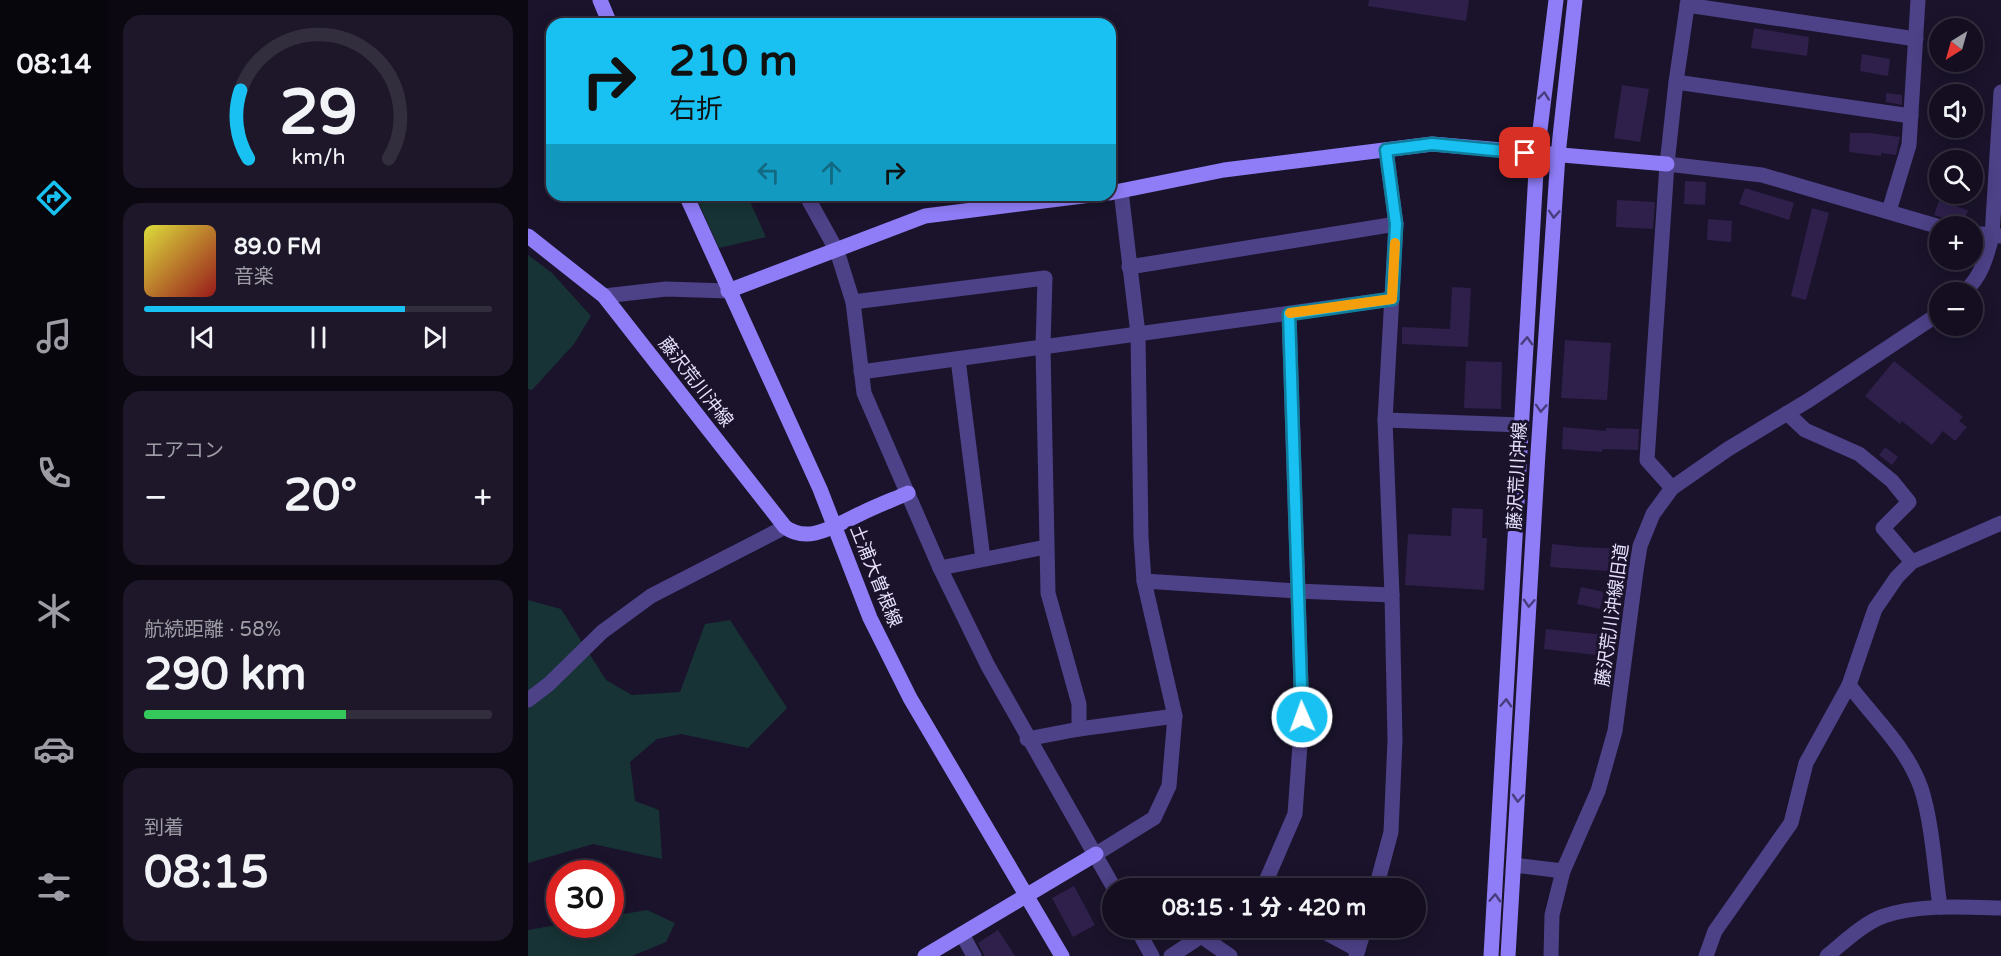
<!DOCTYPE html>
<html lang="ja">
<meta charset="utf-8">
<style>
body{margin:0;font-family:"Varela Round","Noto Sans JP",sans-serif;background:#1d1729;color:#f1f3f6;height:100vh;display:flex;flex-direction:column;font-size:22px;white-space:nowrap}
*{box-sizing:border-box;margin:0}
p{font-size:20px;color:#9d9ca5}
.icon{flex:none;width:33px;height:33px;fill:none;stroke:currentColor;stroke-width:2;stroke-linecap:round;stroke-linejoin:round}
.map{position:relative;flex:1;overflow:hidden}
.panel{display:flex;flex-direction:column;gap:15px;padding:15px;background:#0b0812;width:420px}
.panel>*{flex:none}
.top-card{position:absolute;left:18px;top:18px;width:570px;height:183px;border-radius:18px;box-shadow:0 3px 15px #0003,0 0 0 2px #332e3e;background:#18c1f1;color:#111;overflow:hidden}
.needle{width:39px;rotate:217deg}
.fabs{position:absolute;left:1401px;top:18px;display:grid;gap:12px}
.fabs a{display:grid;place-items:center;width:54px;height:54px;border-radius:50%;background:#140e20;box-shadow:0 3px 15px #0003,0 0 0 2px #332e3e;font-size:30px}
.speed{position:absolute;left:18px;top:860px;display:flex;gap:12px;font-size:30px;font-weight:700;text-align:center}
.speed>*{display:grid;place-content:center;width:78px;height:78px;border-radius:50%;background:#140e20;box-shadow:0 3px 15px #0003,0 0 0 2px #332e3e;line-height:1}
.speed .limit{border:9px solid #d22;background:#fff;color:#111}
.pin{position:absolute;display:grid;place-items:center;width:51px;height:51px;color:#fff;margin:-26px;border-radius:12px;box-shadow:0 3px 9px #0006}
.me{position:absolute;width:66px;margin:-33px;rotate:358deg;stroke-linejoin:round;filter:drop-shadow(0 0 4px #0008)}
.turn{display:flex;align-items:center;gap:21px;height:126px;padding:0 24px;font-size:27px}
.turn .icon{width:78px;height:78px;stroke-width:2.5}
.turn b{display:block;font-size:42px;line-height:51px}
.lanes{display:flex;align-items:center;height:57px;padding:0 24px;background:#0003;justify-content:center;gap:30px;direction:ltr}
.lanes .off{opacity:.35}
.big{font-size:45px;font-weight:800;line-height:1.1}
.panel .widget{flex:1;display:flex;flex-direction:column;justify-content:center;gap:9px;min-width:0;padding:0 21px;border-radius:18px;background:#1d1729}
.panel .dial{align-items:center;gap:0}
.dial svg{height:156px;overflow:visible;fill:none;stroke:#332e3e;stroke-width:7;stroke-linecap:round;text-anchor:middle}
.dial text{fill:#f1f3f6;stroke:none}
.song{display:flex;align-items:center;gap:18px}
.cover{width:72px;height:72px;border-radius:9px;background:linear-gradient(135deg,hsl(60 70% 55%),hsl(0 70% 35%))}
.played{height:6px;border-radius:3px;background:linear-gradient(90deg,#18c1f1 75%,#332e3e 75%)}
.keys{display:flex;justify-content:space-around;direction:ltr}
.heat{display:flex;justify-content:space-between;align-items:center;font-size:33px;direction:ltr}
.charge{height:9px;border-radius:4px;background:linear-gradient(90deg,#34c759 58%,#332e3e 0)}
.trip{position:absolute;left:574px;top:878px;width:324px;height:60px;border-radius:30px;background:#140e20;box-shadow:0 3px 15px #0003,0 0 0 2px #332e3e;font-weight:800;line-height:60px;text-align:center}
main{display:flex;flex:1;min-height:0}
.tabs{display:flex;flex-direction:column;width:108px;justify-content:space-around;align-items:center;background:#08060d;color:#9d9ca5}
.tabs .icon{width:42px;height:42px}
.tabs .active{color:#18c1f1}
.tabs b{font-size:27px;color:#f1f3f6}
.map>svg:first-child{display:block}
.green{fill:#173335}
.building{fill:#2e204b}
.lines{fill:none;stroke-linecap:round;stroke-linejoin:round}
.street{stroke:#4d4187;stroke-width:15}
.secondary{stroke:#8f7df7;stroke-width:15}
.oneway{stroke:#493d7d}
.route-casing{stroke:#107d9d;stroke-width:15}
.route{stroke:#18c1f1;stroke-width:10}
.slow{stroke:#f59e0b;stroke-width:10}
.labels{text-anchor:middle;stroke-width:6;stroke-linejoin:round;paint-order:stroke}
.street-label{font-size:18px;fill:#e7e0fd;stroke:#1a132b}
</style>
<main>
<nav class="tabs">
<b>08:14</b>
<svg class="icon active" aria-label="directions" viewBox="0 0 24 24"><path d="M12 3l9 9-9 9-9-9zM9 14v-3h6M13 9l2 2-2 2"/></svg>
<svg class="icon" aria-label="music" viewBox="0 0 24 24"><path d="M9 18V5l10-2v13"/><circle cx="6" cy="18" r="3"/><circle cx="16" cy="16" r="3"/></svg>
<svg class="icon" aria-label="phone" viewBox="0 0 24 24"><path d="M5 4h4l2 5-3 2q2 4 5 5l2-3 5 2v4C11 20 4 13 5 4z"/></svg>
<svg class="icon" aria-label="climate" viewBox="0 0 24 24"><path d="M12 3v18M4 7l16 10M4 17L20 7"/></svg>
<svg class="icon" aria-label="car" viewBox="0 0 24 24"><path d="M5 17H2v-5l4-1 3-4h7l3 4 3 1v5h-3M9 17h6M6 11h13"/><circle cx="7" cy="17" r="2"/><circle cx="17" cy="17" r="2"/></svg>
<svg class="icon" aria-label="filters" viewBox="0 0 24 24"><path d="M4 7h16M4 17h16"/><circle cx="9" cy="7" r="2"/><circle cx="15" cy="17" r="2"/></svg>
</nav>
<section class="panel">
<div class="widget dial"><svg viewBox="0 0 100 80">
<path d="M14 69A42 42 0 1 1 86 69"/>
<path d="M14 69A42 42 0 0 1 10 34" stroke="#18c1f1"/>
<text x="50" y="56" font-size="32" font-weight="700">29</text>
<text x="50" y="72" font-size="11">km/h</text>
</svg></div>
<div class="widget">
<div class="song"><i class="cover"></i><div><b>89.0 FM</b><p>音楽</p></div></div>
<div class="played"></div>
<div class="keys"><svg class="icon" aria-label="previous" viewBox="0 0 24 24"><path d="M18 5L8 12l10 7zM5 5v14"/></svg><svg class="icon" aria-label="pause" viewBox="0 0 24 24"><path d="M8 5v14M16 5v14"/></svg><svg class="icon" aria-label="next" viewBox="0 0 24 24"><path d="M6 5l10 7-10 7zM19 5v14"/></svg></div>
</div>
<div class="widget"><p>エアコン</p>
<div class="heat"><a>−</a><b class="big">20°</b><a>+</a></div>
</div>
<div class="widget"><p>航続距離 · 58%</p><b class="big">290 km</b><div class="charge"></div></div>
<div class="widget"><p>到着</p><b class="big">08:15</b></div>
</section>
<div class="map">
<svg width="1473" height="956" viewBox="0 0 1473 956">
<rect width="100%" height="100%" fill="#1a132b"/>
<g class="green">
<polygon points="167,195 219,195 238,237 191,248"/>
<polygon points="0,255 24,273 63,316 46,344 4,390 0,389"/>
<polygon points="0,600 33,609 78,680 104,695 152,692 177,624 202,620 259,708 220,748 153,734 129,739 102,762 107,801 131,810 134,859 65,844 0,863"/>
<polygon points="119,910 147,923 138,942 104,956 0,956 0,930 34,924 82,924 83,916"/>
</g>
<g class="building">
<polygon points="841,0 941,0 938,21 840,6"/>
<polygon points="1226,28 1281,37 1279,56 1223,48"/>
<polygon points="1334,54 1362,59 1360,76 1332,71"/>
<polygon points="1094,85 1121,89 1112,142 1086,138"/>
<polygon points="1358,93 1374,95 1374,105 1358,102"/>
<polygon points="1322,133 1342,133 1372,137 1368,155 1353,153 1353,156 1321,152"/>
<polygon points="1157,181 1178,182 1177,205 1156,204"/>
<polygon points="1217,188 1266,203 1261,220 1211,204"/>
<polygon points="1089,200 1127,202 1125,229 1088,227"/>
<polygon points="1411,201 1440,210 1434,226 1421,223 1415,218 1406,215"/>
<polygon points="1284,208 1301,213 1278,300 1263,296"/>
<polygon points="1180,219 1204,221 1203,242 1179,240"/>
<polygon points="924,287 943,288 940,347 874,344 874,327 922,329"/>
<polygon points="1037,340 1083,343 1079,400 1033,398"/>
<polygon points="938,361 974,362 973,409 936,408"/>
<polygon points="1366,361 1435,417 1431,421 1439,427 1427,441 1415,431 1404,445 1374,421 1372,424 1337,396"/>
<polygon points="1035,427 1078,431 1078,428 1111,429 1110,450 1074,449 1074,452 1034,449"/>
<polygon points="1357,447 1370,457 1364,465 1351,455"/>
<polygon points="924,508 955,509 954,538 959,538 956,590 877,585 880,534 923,536"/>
<polygon points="1024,544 1053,547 1096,549 1094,572 1022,567"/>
<polygon points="1053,587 1076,592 1072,609 1049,604"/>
<polygon points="362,589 369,607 369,612 359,616 350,593"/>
<polygon points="1018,629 1087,636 1085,657 1016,649"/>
<polygon points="546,886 567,925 545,937 524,898"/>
<polygon points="470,930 487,956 457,956 455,953 450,943"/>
</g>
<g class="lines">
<g class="street">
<polyline points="1159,5 1388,39"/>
<polyline points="1148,82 1383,116"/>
<polyline points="1139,164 1234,175 1412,227"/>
<polyline points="278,195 309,251 325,302 336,393 412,568 460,666 586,888"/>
<polyline points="1361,211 1381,145 1390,0"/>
<polyline points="1444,233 1473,236"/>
<polyline points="601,267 868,224"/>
<path d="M1436,292c17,-14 23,-36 28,-56l9,-144"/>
<polyline points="76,296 138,289 200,291"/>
<polyline points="325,302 517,278 515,347 520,593 551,704 551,729"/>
<polyline points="430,359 455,559"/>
<polyline points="333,372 864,299"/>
<polyline points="1259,413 1277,430 1331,454 1364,481 1381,502 1355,528 1384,562"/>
<polyline points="857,420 994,425"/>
<polyline points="1144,488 1119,460 1139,164 1148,82 1160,0"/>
<polyline points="412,568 518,547"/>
<polyline points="616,581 769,591 864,595"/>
<path d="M1321,685c25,33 58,63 72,103 11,33 14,83 19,119"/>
<polyline points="0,700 21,684 74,632 123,596 257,527"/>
<polyline points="499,739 551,729 647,716"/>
<polyline points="568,854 626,818 641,786 647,716 616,581 613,537 610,334 593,191"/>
<polyline points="986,865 1035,871 1070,791 1087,731 1108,571 1112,546 1125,514 1144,488 1200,449 1281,400 1412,313"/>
<polyline points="735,888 767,814 774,717 761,314"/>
<polyline points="848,888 863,832 867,740 864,595 857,420 868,224 858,150"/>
<polyline points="608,927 624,956"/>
<polyline points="787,927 830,950"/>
<polyline points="434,934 446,956"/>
<polyline points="673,936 702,956"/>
<polyline points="643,956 687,927"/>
<polyline points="828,956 837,927"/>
<polyline points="1023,956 1024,915 1035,871"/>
<polyline points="1178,956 1187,931 1263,823 1278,763 1321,685 1347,609 1369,577 1384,562 1473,523"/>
<path d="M1299,956c16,-13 38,-34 57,-40 35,-12 81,-9 117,-8"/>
</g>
<g class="secondary">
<polyline points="72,0 82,24"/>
<polyline points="582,193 696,170 904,144 1139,164"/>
<polyline points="158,195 292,489 342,618 382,698 534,956"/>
<path d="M0,236l76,60 181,231c24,18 52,-3 75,-13 16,-8 32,-14 48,-21"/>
<polyline points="200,291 397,216 563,195"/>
<polyline points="397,956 568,854"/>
<polyline points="963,956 1009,154 1028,0"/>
<polyline points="980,956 1010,453 1030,155 1047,0"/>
</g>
</g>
<defs><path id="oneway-chevron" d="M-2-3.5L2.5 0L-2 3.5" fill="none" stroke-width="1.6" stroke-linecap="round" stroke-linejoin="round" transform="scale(1.5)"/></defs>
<g class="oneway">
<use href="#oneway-chevron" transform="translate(1016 96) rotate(-84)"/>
<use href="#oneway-chevron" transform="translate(1026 214) rotate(94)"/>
<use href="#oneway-chevron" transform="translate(999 341) rotate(-87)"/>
<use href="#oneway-chevron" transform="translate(1013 408) rotate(94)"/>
<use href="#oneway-chevron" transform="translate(1001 603) rotate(93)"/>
<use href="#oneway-chevron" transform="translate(978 703) rotate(-87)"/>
<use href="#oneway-chevron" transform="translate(990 798) rotate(93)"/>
<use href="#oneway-chevron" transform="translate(967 898) rotate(-87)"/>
</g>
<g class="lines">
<defs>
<polyline id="route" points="774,717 761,314 864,299 868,224 858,150 904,144 997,153"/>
</defs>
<use href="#route" class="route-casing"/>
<use href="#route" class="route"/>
<polyline class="slow" points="762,313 864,299 867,243"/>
</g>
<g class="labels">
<g class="street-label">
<text transform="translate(168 382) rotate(52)" y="6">藤沢荒川沖線</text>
<text transform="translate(989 476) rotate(-87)" y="6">藤沢荒川沖線</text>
<text transform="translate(348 576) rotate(68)" y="6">土浦大曽根線</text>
<text transform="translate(1084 615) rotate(-82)" y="6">藤沢荒川沖線旧道</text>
</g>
</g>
</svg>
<div class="fabs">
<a><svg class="needle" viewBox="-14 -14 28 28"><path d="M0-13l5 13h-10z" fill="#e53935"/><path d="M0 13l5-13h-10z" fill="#9d9ca5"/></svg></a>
<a><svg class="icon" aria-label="sound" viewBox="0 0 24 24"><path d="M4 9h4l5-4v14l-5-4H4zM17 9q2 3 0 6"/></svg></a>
<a><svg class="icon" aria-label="search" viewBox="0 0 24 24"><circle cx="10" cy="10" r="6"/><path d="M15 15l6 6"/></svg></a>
<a>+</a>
<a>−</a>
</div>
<div class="speed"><div class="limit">30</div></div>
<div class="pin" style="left:997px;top:153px;background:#d93025"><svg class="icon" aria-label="arrive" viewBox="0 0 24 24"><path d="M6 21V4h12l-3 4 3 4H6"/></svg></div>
<svg class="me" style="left:774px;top:717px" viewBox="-20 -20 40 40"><circle r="17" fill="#18c1f1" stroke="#fff" stroke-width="3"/><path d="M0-11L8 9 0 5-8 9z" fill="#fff"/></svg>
<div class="trip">08:15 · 1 分 · 420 m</div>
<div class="top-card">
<div class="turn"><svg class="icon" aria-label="right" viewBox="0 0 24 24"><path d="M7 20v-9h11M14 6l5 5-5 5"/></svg><div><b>210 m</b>右折</div></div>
<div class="lanes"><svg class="icon off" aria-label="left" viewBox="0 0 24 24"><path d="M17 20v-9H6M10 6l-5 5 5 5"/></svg><svg class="icon off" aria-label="ahead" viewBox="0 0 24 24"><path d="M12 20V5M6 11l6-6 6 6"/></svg><svg class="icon" aria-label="right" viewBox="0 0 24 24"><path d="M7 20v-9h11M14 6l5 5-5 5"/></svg></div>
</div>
</div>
</main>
